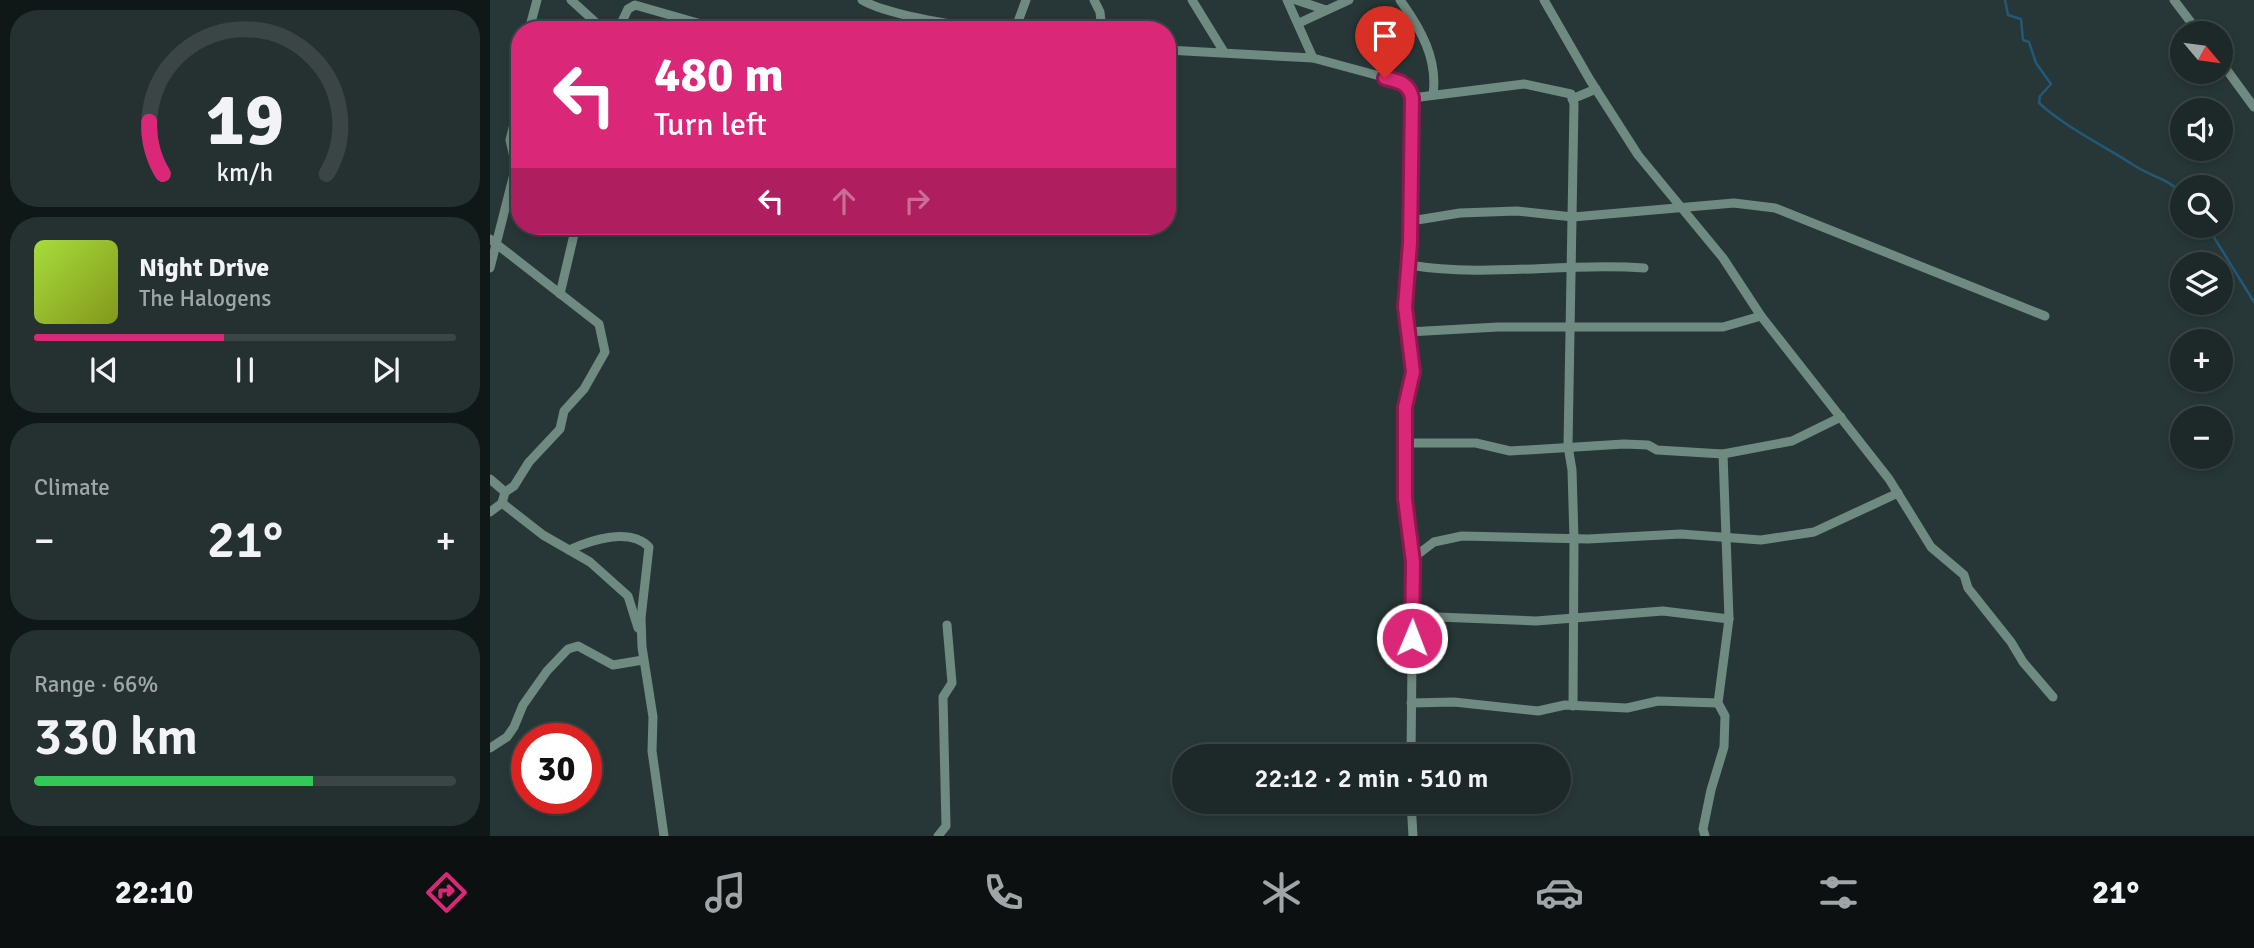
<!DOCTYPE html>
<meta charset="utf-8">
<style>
body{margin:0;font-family:Signika,sans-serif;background:#253131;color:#f1f3f6;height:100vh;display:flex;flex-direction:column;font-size:26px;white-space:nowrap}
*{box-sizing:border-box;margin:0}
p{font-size:23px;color:#a0a6a8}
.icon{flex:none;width:38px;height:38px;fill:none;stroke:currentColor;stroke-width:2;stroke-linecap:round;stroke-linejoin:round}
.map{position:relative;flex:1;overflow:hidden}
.drawer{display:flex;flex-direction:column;gap:10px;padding:10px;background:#101717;width:490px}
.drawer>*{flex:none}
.guide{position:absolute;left:21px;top:21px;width:665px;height:214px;border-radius:28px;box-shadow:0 4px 10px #0003,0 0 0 2px #3b4546;background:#db2777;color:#fff;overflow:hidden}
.needle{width:46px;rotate:119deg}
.buttons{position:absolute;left:1680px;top:21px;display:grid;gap:14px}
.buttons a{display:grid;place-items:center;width:63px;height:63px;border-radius:50%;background:#1d2929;box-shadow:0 4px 10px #0003,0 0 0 2px #3b4546;font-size:35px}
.speed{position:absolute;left:21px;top:723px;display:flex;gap:14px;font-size:35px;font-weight:700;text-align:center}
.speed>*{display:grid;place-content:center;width:91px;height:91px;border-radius:50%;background:#1d2929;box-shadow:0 4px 10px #0003,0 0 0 2px #3b4546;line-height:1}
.speed .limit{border:10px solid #d22;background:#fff;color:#111}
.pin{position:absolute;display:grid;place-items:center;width:60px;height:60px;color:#fff;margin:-72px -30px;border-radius:50% 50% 50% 0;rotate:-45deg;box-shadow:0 0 7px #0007}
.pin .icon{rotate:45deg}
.me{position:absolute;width:77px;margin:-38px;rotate:1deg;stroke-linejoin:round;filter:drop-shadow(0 0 5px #0008)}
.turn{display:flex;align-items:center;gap:24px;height:147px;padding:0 28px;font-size:32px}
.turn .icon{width:91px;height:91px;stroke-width:2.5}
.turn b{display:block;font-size:49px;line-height:60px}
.lanes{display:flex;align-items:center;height:66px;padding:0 28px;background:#0003;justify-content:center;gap:35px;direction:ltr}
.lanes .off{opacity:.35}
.big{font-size:52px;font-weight:600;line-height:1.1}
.drawer .widget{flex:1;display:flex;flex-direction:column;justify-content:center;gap:10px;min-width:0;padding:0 24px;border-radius:28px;background:#253131}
.drawer .dial{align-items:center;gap:0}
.dial svg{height:182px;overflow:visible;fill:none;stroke:#3b4546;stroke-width:7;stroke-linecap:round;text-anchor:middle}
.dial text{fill:#f1f3f6;stroke:none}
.song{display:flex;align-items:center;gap:21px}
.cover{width:84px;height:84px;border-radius:10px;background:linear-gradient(135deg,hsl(80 70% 55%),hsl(70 70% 35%))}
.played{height:7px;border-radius:4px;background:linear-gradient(90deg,#db2777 45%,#3b4546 45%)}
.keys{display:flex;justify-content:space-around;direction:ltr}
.heat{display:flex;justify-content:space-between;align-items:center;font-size:38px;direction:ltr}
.charge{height:10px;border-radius:5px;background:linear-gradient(90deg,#34c759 66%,#3b4546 0)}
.trip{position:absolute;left:682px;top:744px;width:399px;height:70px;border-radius:35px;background:#1d2929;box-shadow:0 4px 10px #0003,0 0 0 2px #3b4546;font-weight:600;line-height:70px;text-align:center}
.menu{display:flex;height:112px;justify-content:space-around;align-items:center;background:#0c1010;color:#a0a6a8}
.menu .icon{width:49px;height:49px}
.menu .active{color:#db2777}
.menu b{font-size:32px;color:#f1f3f6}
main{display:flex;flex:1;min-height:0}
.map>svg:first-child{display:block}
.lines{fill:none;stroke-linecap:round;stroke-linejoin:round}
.stream{stroke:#235876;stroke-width:2.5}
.minor{stroke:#6f8a81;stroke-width:9}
.route-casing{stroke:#8e194d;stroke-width:18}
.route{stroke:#db2777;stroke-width:12}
</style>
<main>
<section class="drawer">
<div class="widget dial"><svg viewBox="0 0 100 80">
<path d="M14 69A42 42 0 1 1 86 69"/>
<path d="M14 69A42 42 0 0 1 8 46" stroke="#db2777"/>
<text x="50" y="56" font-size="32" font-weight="700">19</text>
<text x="50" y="72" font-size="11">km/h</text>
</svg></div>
<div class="widget">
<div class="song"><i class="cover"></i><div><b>Night Drive</b><p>The Halogens</p></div></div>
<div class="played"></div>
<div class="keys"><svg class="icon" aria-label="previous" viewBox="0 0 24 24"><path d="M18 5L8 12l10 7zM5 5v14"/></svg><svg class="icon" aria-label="pause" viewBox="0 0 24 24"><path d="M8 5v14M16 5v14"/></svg><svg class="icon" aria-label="next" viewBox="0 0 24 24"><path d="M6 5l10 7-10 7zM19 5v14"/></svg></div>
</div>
<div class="widget"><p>Climate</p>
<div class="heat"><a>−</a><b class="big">21°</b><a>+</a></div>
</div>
<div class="widget"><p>Range · 66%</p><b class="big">330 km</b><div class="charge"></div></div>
</section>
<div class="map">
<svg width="1764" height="836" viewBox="0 0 1764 836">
<rect width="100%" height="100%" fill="#273737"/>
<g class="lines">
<g class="stream">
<path d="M1515,0l3,15 13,4 2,21 6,2 7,21 15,21 -11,12 -1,7c29,26 64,42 96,63 16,10 33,13 47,27"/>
<polyline points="1717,226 1764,302"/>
</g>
<g class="minor">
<polyline points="81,0 114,30"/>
<path d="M372,0c21,13 90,26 116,27 27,2 53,-5 80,3"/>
<polyline points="604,0 610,12 612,30"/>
<polyline points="702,0 734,52"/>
<polyline points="797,0 823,58"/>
<polyline points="806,0 836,10"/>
<path d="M910,0c21,29 38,59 33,95"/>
<polyline points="1054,0 1100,80 1148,155 1233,258 1271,316 1399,479 1441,547 1474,575 1478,588 1521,642 1533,662 1563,697"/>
<polyline points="1684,0 1709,33"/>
<polyline points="809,23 859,0"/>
<polyline points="526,27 536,0"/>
<polyline points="39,30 47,0"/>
<polyline points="128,30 138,9 145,5 232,30"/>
<polyline points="677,50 823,58 912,82 920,89 921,221 914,307 923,372 915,407 915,499 923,562 921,756"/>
<polyline points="1731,62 1764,107"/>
<polyline points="922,98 1034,84 1081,94 1084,104 1078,446 1082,470 1084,539 1083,706"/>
<polyline points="1082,99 1106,89"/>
<polyline points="921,221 970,213 1027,211 1083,217 1244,203 1285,208 1555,316"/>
<polyline points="0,239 109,324 115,352 94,389 74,411 70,429 39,462 24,486 15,492"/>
<path d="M919,265c79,13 156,-3 235,3"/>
<polyline points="0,268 26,166 20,140 30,100"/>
<polyline points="70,294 86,226"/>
<polyline points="918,332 1008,327 1233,327 1271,316"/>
<polyline points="917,443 986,443 1020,451 1134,444 1158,445 1167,450 1233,454 1302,441 1351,417"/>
<polyline points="0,479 15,492 12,503 0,512"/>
<polyline points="12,503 53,535 100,562 138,596 148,628"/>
<path d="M79,550c22,-10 61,-23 80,-3l-8,71 1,29 11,70 -1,34 12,85"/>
<polyline points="923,558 944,542 972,536 1098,539 1191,534 1271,540 1324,532 1408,493"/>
<polyline points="922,616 1046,621 1173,611 1239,619"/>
<polyline points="921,703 964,702 1048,711 1075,705 1137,708 1168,701 1228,703"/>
<polyline points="0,748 17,737 24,727 33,705 57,671 78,649 88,646 123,665 153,660"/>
<polyline points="921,802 923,836"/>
<polyline points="448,836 456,826 453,697 462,683 457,625"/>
<polyline points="1215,836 1213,829 1221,790 1234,747 1235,716 1228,703 1239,619 1233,454"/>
</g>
</g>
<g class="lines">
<defs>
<path id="route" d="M895,78c14,3 24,5 27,20l-2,145 -5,64 8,65 -8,35v92l8,63 -1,76"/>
</defs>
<use href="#route" class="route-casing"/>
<use href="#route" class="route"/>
</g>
</svg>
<div class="buttons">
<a><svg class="needle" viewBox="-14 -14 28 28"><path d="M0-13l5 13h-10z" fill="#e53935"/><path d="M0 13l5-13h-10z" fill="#a0a6a8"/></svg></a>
<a><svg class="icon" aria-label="sound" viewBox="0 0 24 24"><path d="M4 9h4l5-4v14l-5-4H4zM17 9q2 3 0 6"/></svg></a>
<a><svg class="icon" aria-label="search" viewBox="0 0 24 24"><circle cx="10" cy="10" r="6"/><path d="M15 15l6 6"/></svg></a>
<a><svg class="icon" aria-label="layers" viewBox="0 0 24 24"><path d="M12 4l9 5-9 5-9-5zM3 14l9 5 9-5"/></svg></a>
<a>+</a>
<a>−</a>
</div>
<div class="speed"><div class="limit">30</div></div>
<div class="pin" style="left:895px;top:78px;background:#d93025"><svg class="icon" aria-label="arrive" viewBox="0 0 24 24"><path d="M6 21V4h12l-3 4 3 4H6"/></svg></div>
<svg class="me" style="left:922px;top:638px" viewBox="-20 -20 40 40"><circle r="17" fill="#db2777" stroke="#fff" stroke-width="3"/><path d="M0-11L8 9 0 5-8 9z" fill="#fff"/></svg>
<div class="trip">22:12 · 2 min · 510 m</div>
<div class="guide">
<div class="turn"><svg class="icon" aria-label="left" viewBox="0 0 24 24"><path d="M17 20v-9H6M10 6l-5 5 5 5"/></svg><div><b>480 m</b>Turn left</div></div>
<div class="lanes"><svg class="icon" aria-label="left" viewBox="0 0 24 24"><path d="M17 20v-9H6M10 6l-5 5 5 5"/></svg><svg class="icon off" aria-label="ahead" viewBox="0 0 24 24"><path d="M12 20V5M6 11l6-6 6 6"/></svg><svg class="icon off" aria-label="right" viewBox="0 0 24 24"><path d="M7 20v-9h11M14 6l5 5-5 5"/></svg></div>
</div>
</div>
</main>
<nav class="menu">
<b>22:10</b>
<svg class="icon active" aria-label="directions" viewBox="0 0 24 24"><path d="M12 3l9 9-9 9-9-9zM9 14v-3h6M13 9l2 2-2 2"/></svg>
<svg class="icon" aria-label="music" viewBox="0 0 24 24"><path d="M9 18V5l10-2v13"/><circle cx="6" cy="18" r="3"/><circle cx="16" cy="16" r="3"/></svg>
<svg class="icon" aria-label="phone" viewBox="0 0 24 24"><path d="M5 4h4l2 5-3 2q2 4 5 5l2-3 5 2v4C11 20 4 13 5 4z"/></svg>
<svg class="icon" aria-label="climate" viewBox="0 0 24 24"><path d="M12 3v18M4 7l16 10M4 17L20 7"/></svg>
<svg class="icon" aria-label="car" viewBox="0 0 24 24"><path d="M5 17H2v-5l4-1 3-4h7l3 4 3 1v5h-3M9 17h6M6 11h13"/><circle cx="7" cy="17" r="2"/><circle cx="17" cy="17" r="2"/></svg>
<svg class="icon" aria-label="filters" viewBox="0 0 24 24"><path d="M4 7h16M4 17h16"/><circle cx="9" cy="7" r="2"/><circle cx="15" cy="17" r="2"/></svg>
<b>21°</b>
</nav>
